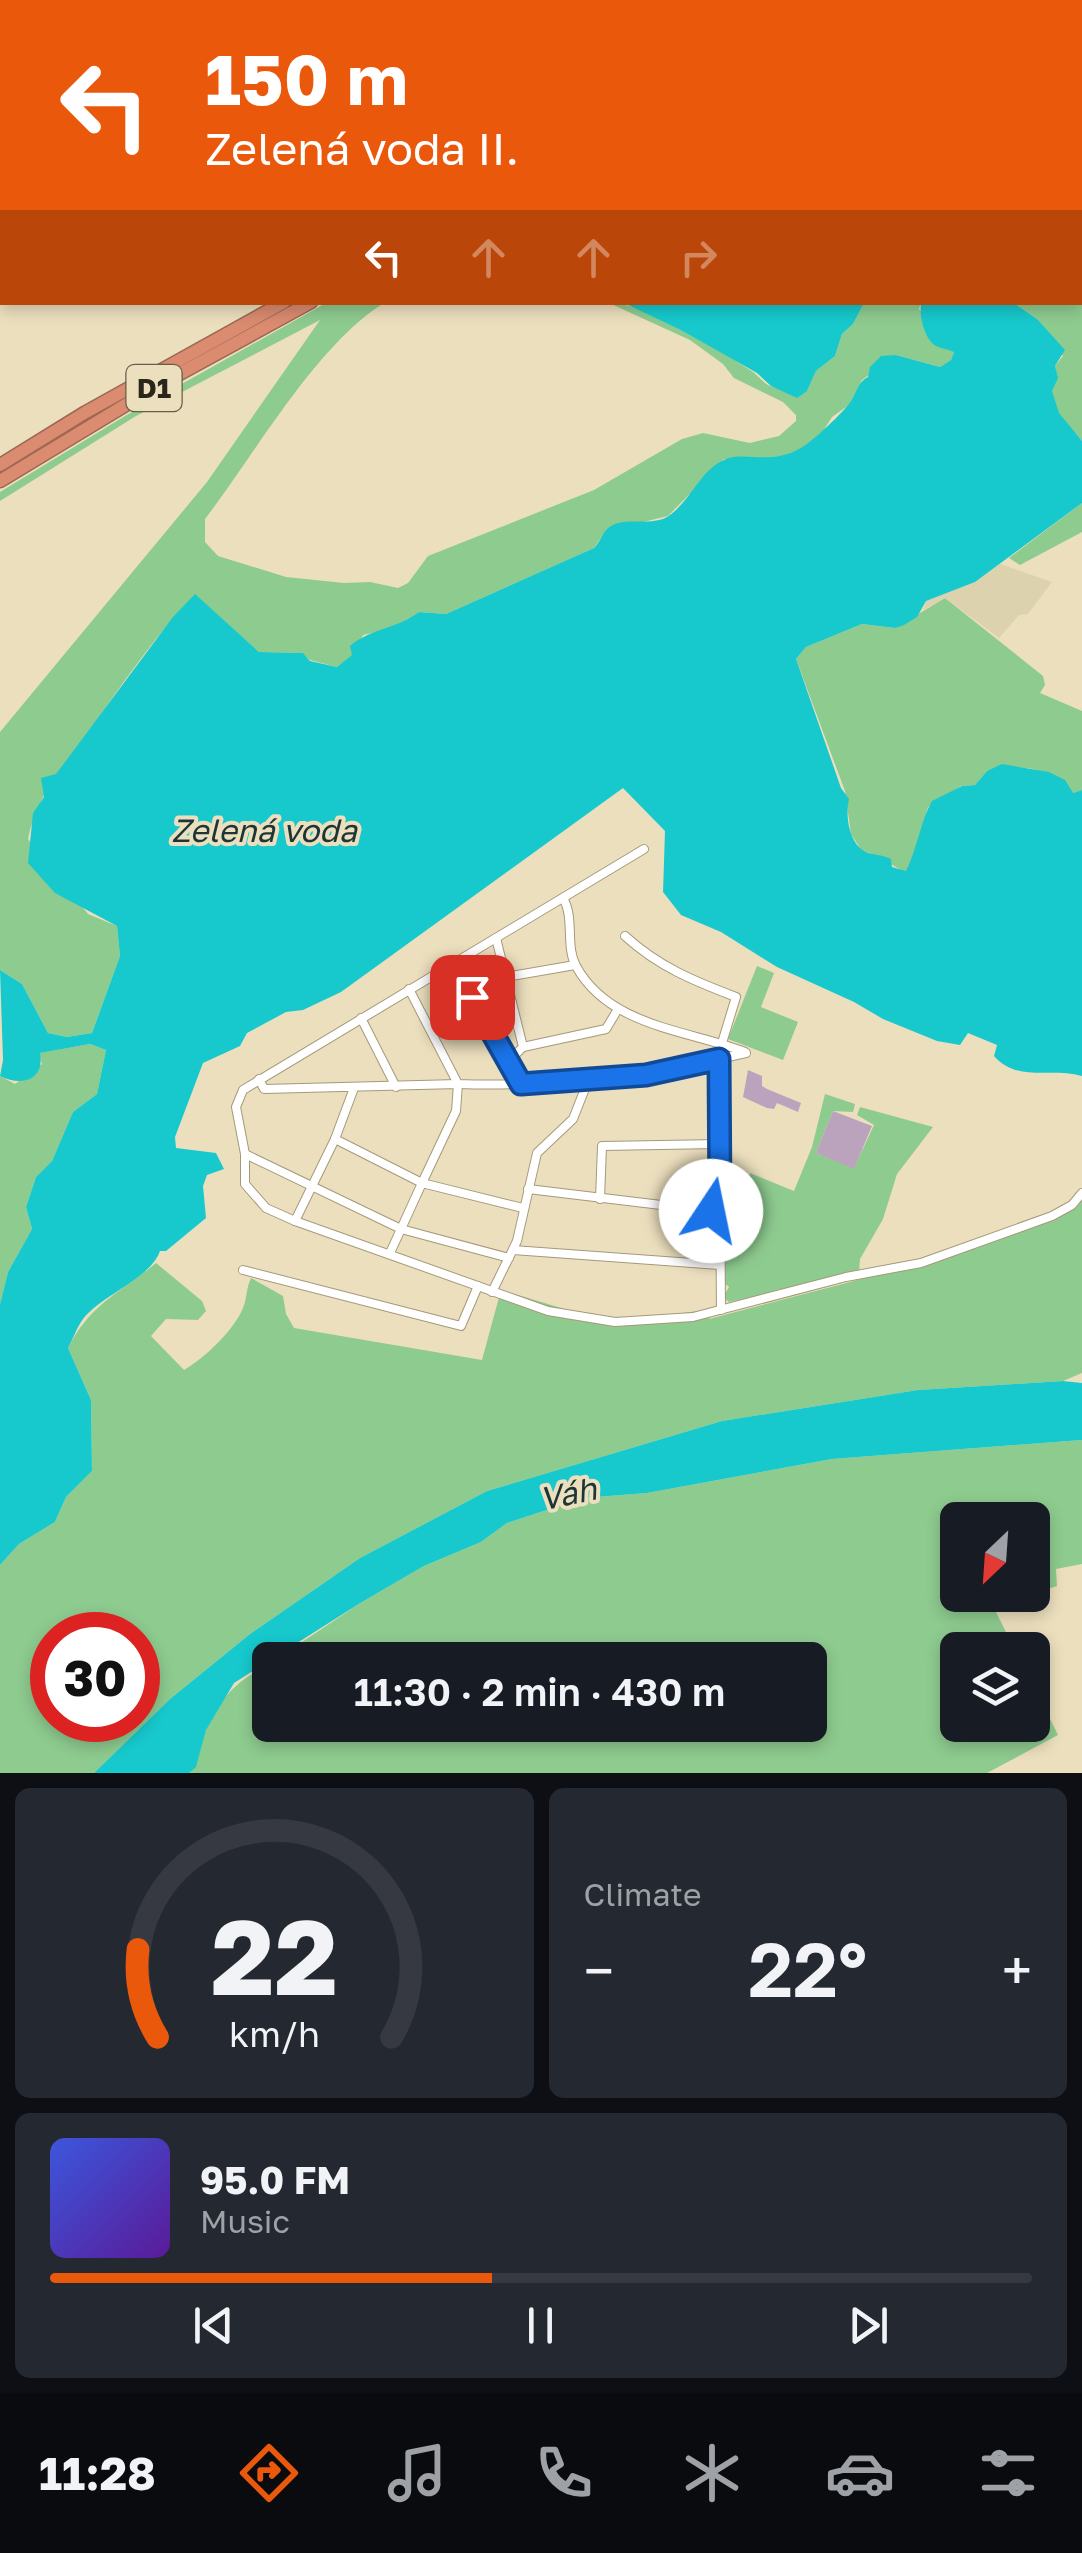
<!DOCTYPE html>
<meta charset="utf-8">
<style>
body{margin:0;font-family:"Golos Text",sans-serif;background:#242831;color:#f1f3f6;height:100vh;display:flex;flex-direction:column;font-size:38px;white-space:nowrap}
*{box-sizing:border-box;margin:0}
p{font-size:32px;color:#9ea1a6}
.icon{flex:none;width:55px;height:55px;fill:none;stroke:currentColor;stroke-width:2;stroke-linecap:round;stroke-linejoin:round}
.map{position:relative;height:1773px;overflow:hidden}
.side{display:flex;flex-direction:column;gap:15px;padding:15px;background:#0d0f14;flex:1}
.side>*{flex:none}
.guide{position:absolute;left:0px;top:0px;width:1082px;height:305px;box-shadow:0 5px 15px #0003;background:#ea580c;color:#fff;overflow:hidden}
.needle{width:65px;rotate:205deg}
.tools{position:absolute;left:940px;top:1502px;display:grid;gap:20px}
.tools a{display:grid;place-items:center;width:110px;height:110px;border-radius:15px;background:#171b24;box-shadow:0 5px 15px #0003;font-size:50px}
.speed{position:absolute;left:30px;top:1612px;display:flex;gap:20px;font-size:50px;font-weight:700;text-align:center}
.speed>*{display:grid;place-content:center;width:130px;height:130px;border-radius:50%;background:#171b24;box-shadow:0 5px 15px #0003;line-height:1}
.speed .limit{border:15px solid #d22;background:#fff;color:#111}
.pin{position:absolute;display:grid;place-items:center;width:85px;height:85px;color:#fff;margin:-42px;border-radius:20px;box-shadow:0 5px 15px #0006}
.me{position:absolute;width:110px;margin:-55px;rotate:11deg;stroke-linejoin:round;filter:drop-shadow(0 0 8px #0008)}
.turn{display:flex;align-items:center;gap:35px;height:210px;padding:0 40px;font-size:45px}
.turn .icon{width:130px;height:130px;stroke-width:2.5}
.turn b{display:block;font-size:70px;line-height:85px}
.lanes{display:flex;align-items:center;height:95px;padding:0 40px;background:#0003;justify-content:center;gap:50px;direction:ltr}
.lanes .off{opacity:.35}
.big{font-size:75px;font-weight:600;line-height:1.1}
.side .tile{flex:1;display:flex;flex-direction:column;justify-content:center;gap:15px;min-width:0;padding:0 35px;border-radius:15px;background:#242831}
.side .dial{align-items:center;gap:0}
.dial svg{height:260px;overflow:visible;fill:none;stroke:#363941;stroke-width:7;stroke-linecap:round;text-anchor:middle}
.dial text{fill:#f1f3f6;stroke:none}
.song{display:flex;align-items:center;gap:30px}
.cover{width:120px;height:120px;border-radius:15px;background:linear-gradient(135deg,hsl(230 70% 55%),hsl(270 70% 35%))}
.played{height:10px;border-radius:5px;background:linear-gradient(90deg,#ea580c 45%,#363941 45%)}
.keys{display:flex;justify-content:space-around;direction:ltr}
.heat{display:flex;justify-content:space-between;align-items:center;font-size:55px;direction:ltr}
.side .tiles{flex:1;display:grid;gap:15px;grid-template-columns:1fr 1fr}
.tile:last-child{grid-column:span 2}
.trip{position:absolute;left:252px;top:1642px;width:575px;height:100px;border-radius:15px;background:#171b24;box-shadow:0 5px 15px #0003;font-weight:600;line-height:100px;text-align:center}
.tab-bar{display:flex;height:160px;justify-content:space-around;align-items:center;background:#090b0e;color:#9ea1a6}
.tab-bar .icon{width:70px;height:70px}
.tab-bar .on{color:#ea580c}
.tab-bar b{font-size:45px;color:#f1f3f6}
.map>svg:first-child{display:block}
.industrial{fill:#e2d4c1}
.green{fill:#8ecb8f;fill-rule:evenodd}
.sand{fill:#dcd2ae}
.water{fill:#17c9cd}
.lines{fill:none;stroke-linecap:round;stroke-linejoin:round}
.stream{stroke:#17c9cd;stroke-width:2.5}
.building{fill:#bba3bd}
.street-casing{stroke:#a5997a;stroke-width:10}
.secondary-casing{stroke:#a5997a;stroke-width:12}
.highway-casing{stroke:#9c6852;stroke-width:15}
.street{stroke:#fff;stroke-width:8}
.secondary{stroke:#f4dcd4;stroke-width:10}
.highway{stroke:#da8b70;stroke-width:12}
.route-casing{stroke:#114b97;stroke-width:25}
.route{stroke:#1a73e8;stroke-width:18}
.labels{text-anchor:middle;stroke-width:8;stroke-linejoin:round;paint-order:stroke}
.shield{fill:#ecdfbe;stroke:#645e4a;stroke-width:2.5}
.shield-label{font-size:28px;font-weight:bold;fill:#2a2619}
.water-label{font-size:32px;font-style:italic;fill:#1c3536;stroke:#ecdfbe}
</style>
<div class="map">
<svg width="1082" height="1773" viewBox="0 0 1082 1773">
<rect width="100%" height="100%" fill="#ecdfbe"/>
<polygon class="industrial" points="0,0 85,0 2,2 0,294"/>
<g class="green">
<path d="M1080,263l2,2v176c-11,-13 -33,-32 -30,-51 2,-11 5,-13 3,-24l8,-10 -26,-37 -23,-16 66,-1z"/>
<path d="M326,303h58c-68,42 -129,151 -179,216v23l13,14 68,21 58,6 26,-1 28,6 10,-5 20,-27 166,-66 88,-51 21,-6 47,10 29,-7 17,-15v-6l-13,-13 -49,-24 -11,-14 -33,-24 -81,-37c40,0 107,45 141,67 7,4 11,11 18,15 11,5 27,5 39,6l9,-20 19,-15 7,-22 11,-10 11,-21h57l-2,6 35,43 -3,8 -11,7 -44,-12 -34,25 -13,25 -17,12 -10,16 -21,16 -26,10h-51l-56,57 -29,7h-21l-11,6 -13,19 -148,66 -27,-2 -17,14 -39,9 -10,20 -16,12 -27,-7 -8,-7 -43,-1 -64,-57c-37,37 -67,81 -97,123 -27,38 -61,74 -70,121l60,75 29,12 3,30 -28,77 -25,4 -19,-4 -26,-49 -22,-14v-238l207,-250 113,-162 -184,96 -136,85v-9l125,-76z"/>
<polygon points="1082,503 1082,532 1020,565 1009,558"/>
<path d="M945,598l98,78 2,9 -5,8 42,18v79l-9,3c-31,-28 -45,-28 -86,-22l-12,14 -14,1 -33,21c-6,23 -11,43 -22,65 -17,-7 -25,-18 -44,-21l-11,-17 -6,-43 -49,-132 10,-12 56,-23 33,4z"/>
<polygon points="757,966 774,973 761,1007 798,1022 783,1060 728,1039"/>
<polygon points="90,1044 106,1050 97,1094 73,1112 52,1161 36,1177 26,1207 32,1229 8,1272 0,1304 0,1076 15,1084 42,1064 39,1053"/>
<polygon points="825,1094 855,1104 853,1112 833,1111 816,1153 854,1168 874,1125 857,1115 860,1107 933,1127 897,1174 883,1219 860,1259 859,1273 729,1302 723,1297 729,1287 723,1282 724,1162 748,1177 750,1173 794,1191 812,1147"/>
<path d="M1082,1198v175l-19,8 -145,9 -196,31 -235,70 -127,67 -110,76 -80,65 -76,74h-94v-208l19,-21 36,-22 11,-25 26,-26 -1,-71 -23,-52c23,-45 52,-55 88,-85l46,38 4,10 -8,9 -32,-1 -15,17 33,34c21,-12 55,-44 61,-68 2,-9 2,-15 6,-24l32,18 3,18 8,14 188,32 19,-70 97,29 58,-2 62,-9 -9,11 252,-66 107,-41zM52,1635h86v85h-86z"/>
<path d="M1082,1440v124l-26,5 1,17 -24,8 -1,-74h-74v75h70l-35,11 22,44h-57v75h74l1,-41 25,51 -71,38h-798c12,-12 11,-28 17,-43 16,-36 32,-49 64,-67v62h540v-65h-535l87,-58 62,-36 57,-24 26,-19 76,-25 64,-5 185,-34z"/>
</g>
<polygon class="sand" points="1000,564 1052,582 1028,614 1019,615 999,638 945,598 923,610 926,601 975,582"/>
<g class="water">
<polygon points="624,303 864,303 853,324 842,334 835,356 816,371 807,391 797,398 771,386 757,373 681,330"/>
<path d="M921,303h93l23,16 28,31 -10,16 3,12 -6,13 7,22 23,28v62l-107,79 -49,19 -9,16 -13,8 -9,3 -33,-4 -56,23 -10,12 45,129 8,11c-4,17 0,45 17,53 8,3 17,3 25,7l1,8 14,4c11,-22 15,-51 26,-70l30,-15 13,-1 12,-14 15,-7 47,8 16,8 8,13 9,-3v286c-32,-9 -64,7 -88,-20l3,-11 -29,-12 -8,12 -23,-4 -54,-22 -29,-17 -77,-35 -56,-35 -40,-17 -18,-23 2,-61 -42,-43 -282,204 -38,18 -17,2 -39,21 -7,13 -37,17 -28,74 1,11 40,5 8,16 -17,6 -4,11 3,32 -40,33h-6c-10,28 -57,43 -77,68 -6,8 -10,20 -15,29l23,52 1,71 -26,26 -11,25 -36,22 -19,21v-261l8,-32 24,-43 -6,-22 10,-30 16,-16 21,-49 24,-18 9,-44 -16,-6 -50,9c5,27 -18,34 -40,23l3,-16 -3,-90 22,14 26,49 19,4 25,-4 28,-77 -3,-30 -62,-33 -27,-30 5,-50 11,-16 -3,-19 15,-4 117,-157 22,-23 64,58 44,1 7,8 27,6 15,-12 -2,-9c21,-18 47,-17 69,-34l27,2 148,-66c6,-6 8,-14 13,-19 14,-14 42,-2 60,-12 24,-15 32,-47 59,-58 21,-8 43,7 75,-11 11,-6 44,-37 50,-47 6,-10 7,-19 17,-24l2,-10 11,-11 15,-1 44,12 11,-7 3,-8c-6,-3 -12,-3 -18,-6 -12,-7 -17,-31 -15,-43z"/>
<polygon points="1063,1381 1082,1383 1082,1440 832,1459 647,1493 583,1498 507,1523 481,1542 424,1566 362,1602 234,1683 206,1730 196,1767 189,1773 94,1773 170,1699 250,1634 360,1558 487,1491 722,1421 918,1390"/>
</g>
<g class="lines">
<g class="stream">
<polyline points="0,2 2,3"/>
<polyline points="1070,2 1073,0"/>
</g>
</g>
<g class="building">
<polygon points="748,1070 762,1076 762,1086 767,1089 801,1103 798,1112 777,1103 774,1109 767,1108 743,1097"/>
<polygon points="833,1111 872,1126 854,1169 816,1153"/>
</g>
<g class="lines">
<defs>
<g id="street">
<polyline points="644,849 243,1090 236,1107 245,1154 245,1184 266,1208 295,1221 548,1311 615,1322 693,1317 846,1277 921,1263 1052,1216 1072,1205 1082,1193"/>
<path d="M563,898c12,20 2,48 13,68 33,61 113,64 169,86"/>
<path d="M625,936c34,31 69,45 111,61l-14,46"/>
<polyline points="496,938 523,1047 510,1060"/>
<polyline points="452,964 521,1084"/>
<polyline points="506,977 575,965"/>
<path d="M409,989l49,95c89,3 175,-6 261,-25"/>
<polyline points="361,1018 396,1087"/>
<polyline points="523,1047 606,1029 618,1009"/>
<polyline points="259,1079 264,1089 458,1084 456,1111 422,1183 335,1139 354,1088"/>
<polyline points="245,1154 401,1229 390,1253"/>
<polyline points="528,1189 711,1211 721,1218"/>
<polyline points="600,1199 602,1146 719,1144"/>
<polyline points="295,1221 335,1139"/>
<polyline points="513,1250 720,1265"/>
<polyline points="509,1258 401,1229 422,1183 523,1208"/>
<polyline points="243,1270 461,1326 478,1286"/>
<polyline points="492,1292 517,1241 537,1153 573,1119 588,1081"/>
<polyline points="721,1310 719,1059 746,1053"/>
</g>
<polyline id="secondary" points="1080,254 1082,255"/>
<g id="highway">
<polyline points="690,0 692,2"/>
<polyline points="503,2 504,0"/>
<polyline points="767,2 771,0"/>
<polyline points="799,2 803,0"/>
<polyline points="886,2 887,0"/>
<polyline points="0,465 86,412 284,302"/>
<polyline points="0,481 152,389 311,302"/>
</g>
</defs>
<use href="#street" class="street-casing"/>
<use href="#secondary" class="secondary-casing"/>
<use href="#highway" class="highway-casing"/>
<use href="#street" class="street"/>
<use href="#secondary" class="secondary"/>
<use href="#highway" class="highway"/>
</g>
<g class="lines">
<defs>
<polyline id="route" points="472,997 521,1084 646,1075 719,1059 720,1204 711,1211"/>
</defs>
<use href="#route" class="route-casing"/>
<use href="#route" class="route"/>
</g>
<g class="labels">
<rect class="shield" x="126.5" y="365" width="55" height="46" rx="8"/>
<g class="shield-label">
<text x="154" y="398">D1</text>
</g>
<g class="water-label">
<text x="264" y="842">Zelená voda</text>
<text transform="translate(568 1494) rotate(-12)" y="11">Váh</text>
</g>
</g>
</svg>
<div class="tools">
<a><svg class="needle" viewBox="-14 -14 28 28"><path d="M0-13l5 13h-10z" fill="#e53935"/><path d="M0 13l5-13h-10z" fill="#9ea1a6"/></svg></a>
<a><svg class="icon" aria-label="layers" viewBox="0 0 24 24"><path d="M12 4l9 5-9 5-9-5zM3 14l9 5 9-5"/></svg></a>
</div>
<div class="speed"><div class="limit">30</div></div>
<div class="pin" style="left:472px;top:997px;background:#d93025"><svg class="icon" aria-label="arrive" viewBox="0 0 24 24"><path d="M6 21V4h12l-3 4 3 4H6"/></svg></div>
<svg class="me" style="left:711px;top:1211px" viewBox="-20 -20 40 40"><circle r="19" fill="#fff"/><path d="M0-13L10 11 0 6-10 11z" fill="#1a73e8"/></svg>
<div class="trip">11:30 · 2 min · 430 m</div>
<div class="guide">
<div class="turn"><svg class="icon" aria-label="left" viewBox="0 0 24 24"><path d="M17 20v-9H6M10 6l-5 5 5 5"/></svg><div><b>150 m</b>Zelená voda II.</div></div>
<div class="lanes"><svg class="icon" aria-label="left" viewBox="0 0 24 24"><path d="M17 20v-9H6M10 6l-5 5 5 5"/></svg><svg class="icon off" aria-label="ahead" viewBox="0 0 24 24"><path d="M12 20V5M6 11l6-6 6 6"/></svg><svg class="icon off" aria-label="ahead" viewBox="0 0 24 24"><path d="M12 20V5M6 11l6-6 6 6"/></svg><svg class="icon off" aria-label="right" viewBox="0 0 24 24"><path d="M7 20v-9h11M14 6l5 5-5 5"/></svg></div>
</div>
</div>
<section class="side">
<div class="tiles">
<div class="tile dial"><svg viewBox="0 0 100 80">
<path d="M14 69A42 42 0 1 1 86 69"/>
<path d="M14 69A42 42 0 0 1 8 42" stroke="#ea580c"/>
<text x="50" y="56" font-size="32" font-weight="700">22</text>
<text x="50" y="72" font-size="11">km/h</text>
</svg></div>
<div class="tile"><p>Climate</p>
<div class="heat"><a>−</a><b class="big">22°</b><a>+</a></div>
</div>
<div class="tile">
<div class="song"><i class="cover"></i><div><b>95.0 FM</b><p>Music</p></div></div>
<div class="played"></div>
<div class="keys"><svg class="icon" aria-label="previous" viewBox="0 0 24 24"><path d="M18 5L8 12l10 7zM5 5v14"/></svg><svg class="icon" aria-label="pause" viewBox="0 0 24 24"><path d="M8 5v14M16 5v14"/></svg><svg class="icon" aria-label="next" viewBox="0 0 24 24"><path d="M6 5l10 7-10 7zM19 5v14"/></svg></div>
</div>
</div>
</section>
<nav class="tab-bar">
<b>11:28</b>
<svg class="icon on" aria-label="directions" viewBox="0 0 24 24"><path d="M12 3l9 9-9 9-9-9zM9 14v-3h6M13 9l2 2-2 2"/></svg>
<svg class="icon" aria-label="music" viewBox="0 0 24 24"><path d="M9 18V5l10-2v13"/><circle cx="6" cy="18" r="3"/><circle cx="16" cy="16" r="3"/></svg>
<svg class="icon" aria-label="phone" viewBox="0 0 24 24"><path d="M5 4h4l2 5-3 2q2 4 5 5l2-3 5 2v4C11 20 4 13 5 4z"/></svg>
<svg class="icon" aria-label="climate" viewBox="0 0 24 24"><path d="M12 3v18M4 7l16 10M4 17L20 7"/></svg>
<svg class="icon" aria-label="car" viewBox="0 0 24 24"><path d="M5 17H2v-5l4-1 3-4h7l3 4 3 1v5h-3M9 17h6M6 11h13"/><circle cx="7" cy="17" r="2"/><circle cx="17" cy="17" r="2"/></svg>
<svg class="icon" aria-label="filters" viewBox="0 0 24 24"><path d="M4 7h16M4 17h16"/><circle cx="9" cy="7" r="2"/><circle cx="15" cy="17" r="2"/></svg>
</nav>
